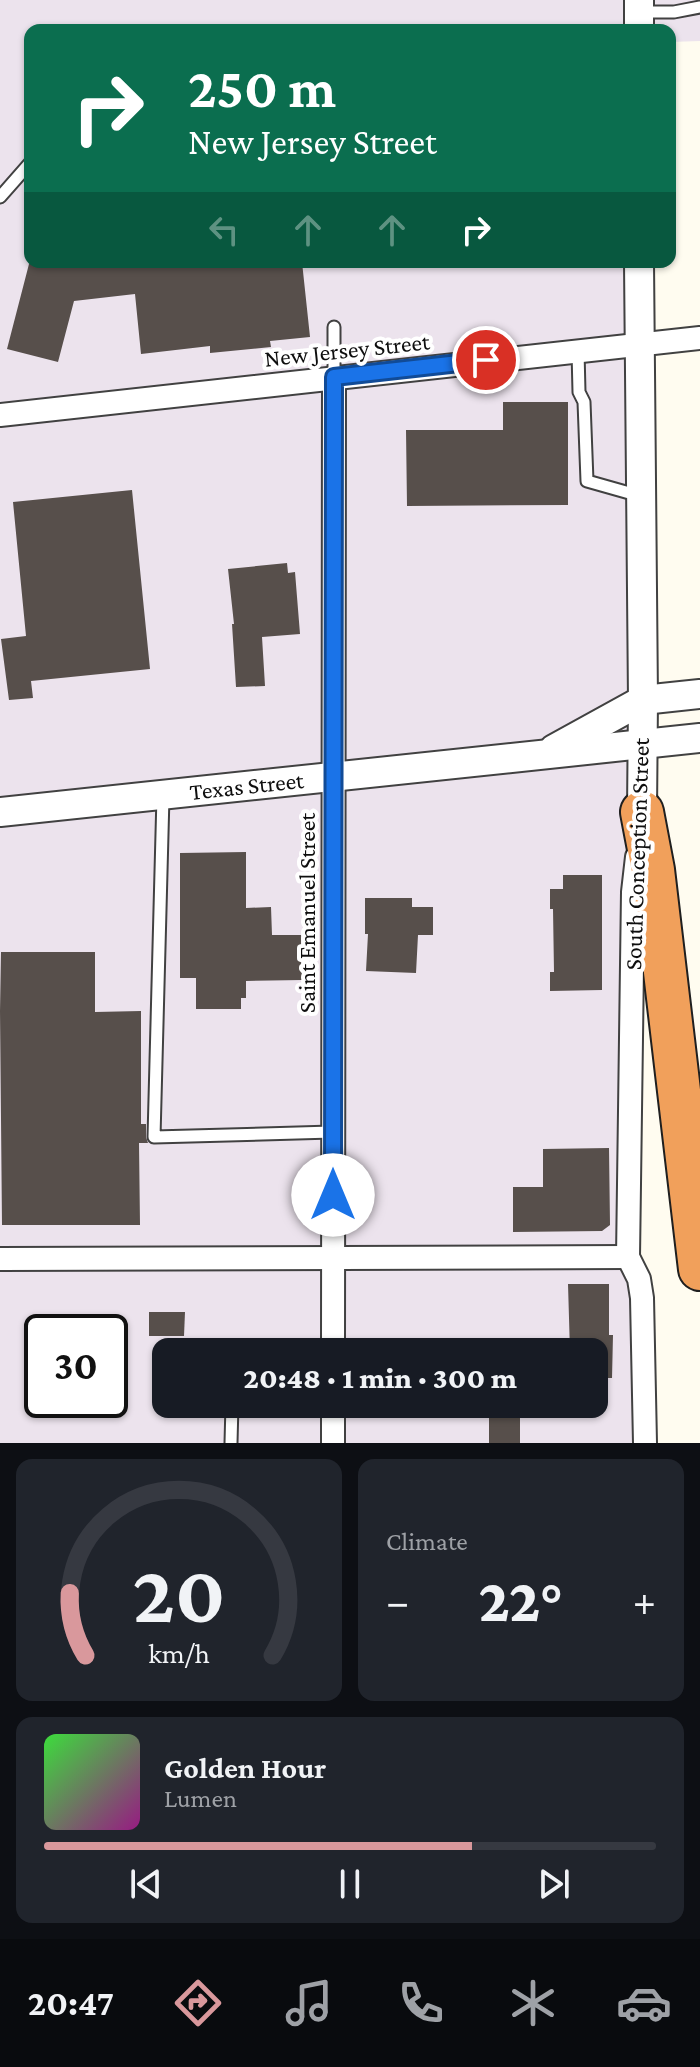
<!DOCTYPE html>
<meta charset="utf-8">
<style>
body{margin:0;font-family:"Crimson Pro",serif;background:#20242c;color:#f1f3f6;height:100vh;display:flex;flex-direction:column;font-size:30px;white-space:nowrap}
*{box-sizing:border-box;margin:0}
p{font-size:26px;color:#9ea1a6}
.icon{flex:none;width:44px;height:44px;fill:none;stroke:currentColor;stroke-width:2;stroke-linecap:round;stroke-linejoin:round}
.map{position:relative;height:1443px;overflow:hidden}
.drawer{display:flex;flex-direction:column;gap:16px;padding:16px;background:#0d0f14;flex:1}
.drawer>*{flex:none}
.banner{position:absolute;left:24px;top:24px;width:652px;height:244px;border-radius:16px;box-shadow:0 2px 6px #0004;background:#0b6e4f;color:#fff;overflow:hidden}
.speed{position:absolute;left:24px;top:1314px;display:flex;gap:16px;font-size:40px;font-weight:700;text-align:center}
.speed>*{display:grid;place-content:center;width:104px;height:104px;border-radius:50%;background:#171b24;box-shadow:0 2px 6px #0004;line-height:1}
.speed .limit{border:4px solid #111;border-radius:12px;background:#fff;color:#111}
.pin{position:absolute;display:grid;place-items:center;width:68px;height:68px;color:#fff;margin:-34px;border:4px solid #fff;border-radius:50%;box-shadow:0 2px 8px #0007}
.me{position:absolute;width:88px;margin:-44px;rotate:0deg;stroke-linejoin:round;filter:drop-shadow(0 0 6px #0008)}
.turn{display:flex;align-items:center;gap:28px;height:168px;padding:0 32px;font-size:36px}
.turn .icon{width:104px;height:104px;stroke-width:2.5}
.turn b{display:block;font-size:56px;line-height:68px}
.lanes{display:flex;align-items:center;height:76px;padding:0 32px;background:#0003;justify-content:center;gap:40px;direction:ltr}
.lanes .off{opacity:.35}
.big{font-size:60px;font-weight:800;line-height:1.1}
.drawer .widget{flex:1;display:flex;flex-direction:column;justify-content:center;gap:12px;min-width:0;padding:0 28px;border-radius:16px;background:#20242c}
.drawer .dial{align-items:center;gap:0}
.dial svg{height:208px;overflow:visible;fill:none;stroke:#363941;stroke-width:7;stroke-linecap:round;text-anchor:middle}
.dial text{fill:#f1f3f6;stroke:none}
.song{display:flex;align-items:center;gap:24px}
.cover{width:96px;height:96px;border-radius:12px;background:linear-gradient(135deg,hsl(120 70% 55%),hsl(310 70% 35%))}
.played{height:8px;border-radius:4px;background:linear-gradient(90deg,#d9989c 70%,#363941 70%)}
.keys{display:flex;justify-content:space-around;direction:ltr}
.heat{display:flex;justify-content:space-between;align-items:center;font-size:44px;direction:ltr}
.drawer .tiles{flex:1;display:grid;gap:16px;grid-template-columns:1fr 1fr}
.widget:last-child{grid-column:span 2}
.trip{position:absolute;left:152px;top:1338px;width:456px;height:80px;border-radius:16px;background:#171b24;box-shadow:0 2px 6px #0004;font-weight:800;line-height:80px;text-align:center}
.tab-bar{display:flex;height:128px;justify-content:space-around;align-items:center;background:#090b0e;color:#9ea1a6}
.tab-bar .icon{width:56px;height:56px}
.tab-bar .selected{color:#d9989c}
.tab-bar b{font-size:36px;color:#f1f3f6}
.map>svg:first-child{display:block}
.industrial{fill:#ece3ed;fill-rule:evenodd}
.building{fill:#574f4b}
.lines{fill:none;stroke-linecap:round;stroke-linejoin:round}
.service-casing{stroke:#414141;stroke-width:15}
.minor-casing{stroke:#414141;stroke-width:26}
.tertiary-casing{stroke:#414141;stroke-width:32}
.motorway-casing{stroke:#1f1f1f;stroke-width:46}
.service{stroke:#fff;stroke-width:11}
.minor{stroke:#fff;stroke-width:22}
.tertiary{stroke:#fff;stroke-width:28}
.motorway{stroke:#f1a05b;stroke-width:42}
.route-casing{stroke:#114b97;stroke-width:20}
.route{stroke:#1a73e8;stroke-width:14}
.labels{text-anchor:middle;stroke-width:8;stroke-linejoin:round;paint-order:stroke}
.street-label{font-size:24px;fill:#0e0e0e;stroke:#fff}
</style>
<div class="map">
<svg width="700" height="1443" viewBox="0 0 700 1443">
<rect width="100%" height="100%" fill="#fffcf0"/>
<path class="industrial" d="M0,0h700v41l-30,1v-12h-640v232h609l-11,995 18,186h-646zM42,1332h68v68h-68zM166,1352h428v52h-428z"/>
<g class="building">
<polygon points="50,262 302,262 310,337 270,341 271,347 210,353 210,346 141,354 135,294 74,301 58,362 7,349 29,264"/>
<polygon points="503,402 568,402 568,505 407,506 406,430 503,430"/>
<polygon points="132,490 150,669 31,681 33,698 9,700 1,639 26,636 13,502"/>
<polygon points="287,563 288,573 295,572 300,634 262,637 265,686 236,687 232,624 234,624 228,569"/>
<polygon points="246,852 246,908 271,907 272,935 301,935 302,980 246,981 246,998 241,998 241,1009 196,1009 196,978 180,978 180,853"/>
<polygon points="563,875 602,875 602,990 550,991 550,972 554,972 553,909 550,909 550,889 563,889"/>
<polygon points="365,898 412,898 412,907 433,907 433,935 418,935 416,973 366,971 368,934 365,934"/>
<polygon points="1,952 95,952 95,1012 141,1011 141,1124 146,1124 146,1137 148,1143 139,1143 140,1225 2,1225 0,1011"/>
<polygon points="609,1148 610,1225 602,1231 513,1232 513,1187 543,1187 543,1149"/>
<polygon points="568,1284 609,1284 609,1335 613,1335 612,1378 594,1378 594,1352 570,1352"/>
<polygon points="149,1312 185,1312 184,1336 149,1336"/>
<rect x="489" y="1404" width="31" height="39"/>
</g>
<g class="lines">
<defs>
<g id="service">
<polyline points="639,12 674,12 700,7"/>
<polyline points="0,197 30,163"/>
<polyline points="578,351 579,392 584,402 587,481 640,496"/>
<polyline points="334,377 334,327"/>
<polyline points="163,796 154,1137 332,1132"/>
<polyline points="231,1443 232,1404"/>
</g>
<g id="minor">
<polyline points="0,415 700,338"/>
<polyline points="637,857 633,892 628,1257 639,1279 642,1298 645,1443"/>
<polyline points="0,1259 628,1257"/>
<polyline points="333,1352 334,377"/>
<polyline points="333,1404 333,1443"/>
</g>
<g id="tertiary">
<polyline points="639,0 639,30"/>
<polyline points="639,262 643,700 642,812"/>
<polyline points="554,749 643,700 700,694"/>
<path id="s1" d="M0,812l700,-74"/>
</g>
<polyline id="motorway" points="642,812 653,870 700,1269"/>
</defs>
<use href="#service" class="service-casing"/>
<use href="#minor" class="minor-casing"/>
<use href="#tertiary" class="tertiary-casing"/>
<use href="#motorway" class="motorway-casing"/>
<use href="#service" class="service"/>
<use href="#minor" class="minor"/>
<use href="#tertiary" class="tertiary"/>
<use href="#motorway" class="motorway"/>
</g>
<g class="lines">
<defs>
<polyline id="route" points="333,1195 334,377 486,360"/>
</defs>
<use href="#route" class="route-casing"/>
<use href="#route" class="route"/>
</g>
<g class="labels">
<g class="street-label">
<text transform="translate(347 350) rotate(-6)" y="8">New Jersey Street</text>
<text dy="8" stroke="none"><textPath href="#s1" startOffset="248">Texas Street</textPath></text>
<text transform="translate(637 854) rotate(-88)" y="8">South Conception Street</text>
<text transform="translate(307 913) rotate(-90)" y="8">Saint Emanuel Street</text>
</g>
</g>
</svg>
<div class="speed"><div class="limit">30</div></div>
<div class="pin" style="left:486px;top:360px;background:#d93025"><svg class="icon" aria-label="arrive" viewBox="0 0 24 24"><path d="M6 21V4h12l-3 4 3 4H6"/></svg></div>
<svg class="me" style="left:333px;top:1195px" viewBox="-20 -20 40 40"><circle r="19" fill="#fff"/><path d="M0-13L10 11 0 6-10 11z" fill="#1a73e8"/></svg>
<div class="trip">20:48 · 1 min · 300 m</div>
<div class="banner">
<div class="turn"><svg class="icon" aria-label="right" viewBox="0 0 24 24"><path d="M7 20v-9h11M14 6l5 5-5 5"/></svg><div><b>250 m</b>New Jersey Street</div></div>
<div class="lanes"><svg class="icon off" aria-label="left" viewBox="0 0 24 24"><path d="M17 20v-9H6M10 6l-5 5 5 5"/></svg><svg class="icon off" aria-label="ahead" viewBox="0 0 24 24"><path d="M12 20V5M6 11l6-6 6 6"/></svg><svg class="icon off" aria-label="ahead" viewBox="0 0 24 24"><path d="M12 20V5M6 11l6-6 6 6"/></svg><svg class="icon" aria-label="right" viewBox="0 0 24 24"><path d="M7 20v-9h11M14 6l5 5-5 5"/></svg></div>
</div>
</div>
<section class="drawer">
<div class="tiles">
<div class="widget dial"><svg viewBox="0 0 100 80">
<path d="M14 69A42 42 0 1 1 86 69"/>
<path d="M14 69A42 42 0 0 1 8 45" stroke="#d9989c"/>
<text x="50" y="56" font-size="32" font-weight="700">20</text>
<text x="50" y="72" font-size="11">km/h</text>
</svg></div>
<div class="widget"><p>Climate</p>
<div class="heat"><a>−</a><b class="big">22°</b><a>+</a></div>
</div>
<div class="widget">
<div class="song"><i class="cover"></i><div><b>Golden Hour</b><p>Lumen</p></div></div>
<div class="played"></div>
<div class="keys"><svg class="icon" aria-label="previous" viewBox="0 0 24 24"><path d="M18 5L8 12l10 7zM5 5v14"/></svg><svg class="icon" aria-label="pause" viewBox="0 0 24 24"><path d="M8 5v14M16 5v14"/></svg><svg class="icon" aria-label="next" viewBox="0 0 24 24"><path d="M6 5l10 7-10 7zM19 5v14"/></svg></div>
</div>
</div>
</section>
<nav class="tab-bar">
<b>20:47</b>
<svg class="icon selected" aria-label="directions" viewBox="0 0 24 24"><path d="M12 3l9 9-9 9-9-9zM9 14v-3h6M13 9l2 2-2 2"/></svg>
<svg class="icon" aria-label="music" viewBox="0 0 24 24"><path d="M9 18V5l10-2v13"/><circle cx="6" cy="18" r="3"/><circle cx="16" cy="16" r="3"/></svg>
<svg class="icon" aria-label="phone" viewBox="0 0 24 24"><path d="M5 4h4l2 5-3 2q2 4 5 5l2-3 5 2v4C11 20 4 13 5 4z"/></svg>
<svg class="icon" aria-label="climate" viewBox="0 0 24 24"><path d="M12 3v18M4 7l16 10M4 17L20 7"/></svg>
<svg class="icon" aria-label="car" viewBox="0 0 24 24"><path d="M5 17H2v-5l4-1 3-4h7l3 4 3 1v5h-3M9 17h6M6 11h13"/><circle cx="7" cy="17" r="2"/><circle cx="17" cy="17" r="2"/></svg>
</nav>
